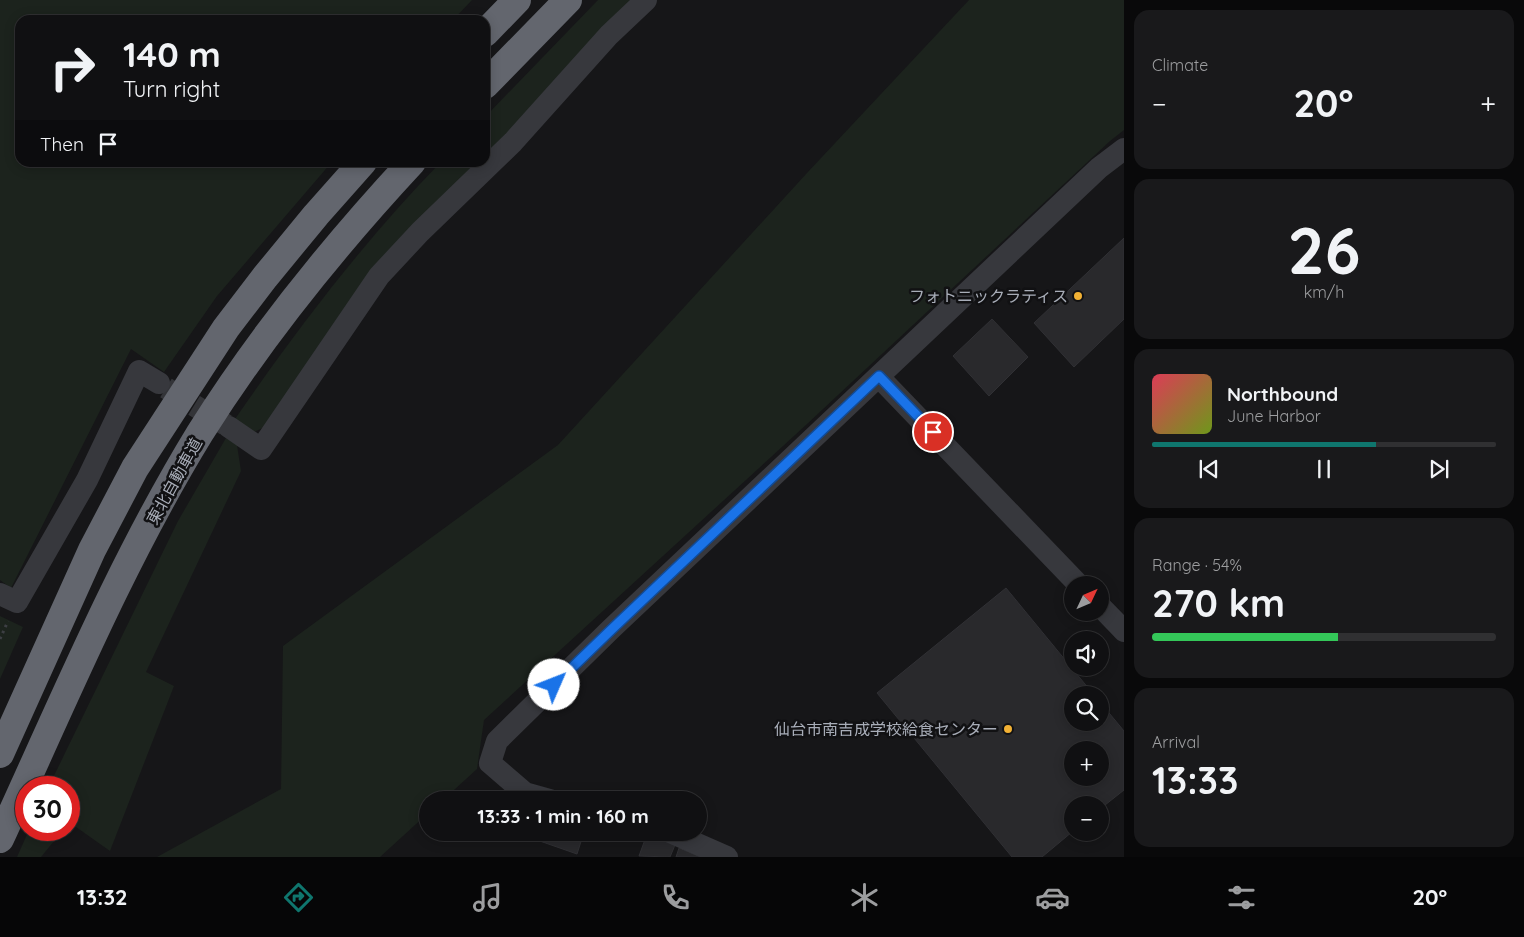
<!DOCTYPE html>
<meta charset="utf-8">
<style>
body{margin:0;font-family:Quicksand,"Noto Sans JP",sans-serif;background:#19191b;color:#f1f3f6;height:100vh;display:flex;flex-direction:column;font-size:19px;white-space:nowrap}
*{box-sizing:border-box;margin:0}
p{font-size:16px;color:#9c9d9f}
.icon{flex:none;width:28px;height:28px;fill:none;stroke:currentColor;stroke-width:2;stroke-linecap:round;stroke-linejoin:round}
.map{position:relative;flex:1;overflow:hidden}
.drawer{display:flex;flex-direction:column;gap:10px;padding:10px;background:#09090a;width:400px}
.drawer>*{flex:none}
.top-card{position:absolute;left:15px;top:15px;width:475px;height:152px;border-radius:15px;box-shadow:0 2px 12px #0003,0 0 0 1px #303032;background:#101012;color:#f1f3f6;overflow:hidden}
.needle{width:32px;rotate:46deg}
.controls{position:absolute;left:1064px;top:576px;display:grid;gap:10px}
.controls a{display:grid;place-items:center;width:45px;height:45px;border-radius:50%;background:#101012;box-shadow:0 2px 12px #0003,0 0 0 1px #303032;font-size:25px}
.speed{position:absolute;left:15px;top:776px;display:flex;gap:10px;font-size:25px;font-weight:700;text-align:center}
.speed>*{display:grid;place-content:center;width:65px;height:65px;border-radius:50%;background:#101012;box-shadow:0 2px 12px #0003,0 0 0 1px #303032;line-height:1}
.speed .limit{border:8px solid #d22;background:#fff;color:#111}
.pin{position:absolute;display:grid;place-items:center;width:42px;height:42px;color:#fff;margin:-21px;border:2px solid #fff;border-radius:50%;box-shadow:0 1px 5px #0007}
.me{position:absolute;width:55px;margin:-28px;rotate:46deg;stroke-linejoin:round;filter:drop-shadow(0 0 4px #0008)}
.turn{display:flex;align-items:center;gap:18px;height:105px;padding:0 25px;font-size:22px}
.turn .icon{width:65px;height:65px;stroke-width:2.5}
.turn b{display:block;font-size:35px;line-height:42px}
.then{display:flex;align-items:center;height:48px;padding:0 25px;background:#0003;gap:10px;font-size:19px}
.big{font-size:38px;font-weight:700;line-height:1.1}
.drawer .card{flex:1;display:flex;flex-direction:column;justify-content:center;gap:8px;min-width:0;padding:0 18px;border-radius:15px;background:#19191b}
.drawer .dial{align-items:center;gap:0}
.dial b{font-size:65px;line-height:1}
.song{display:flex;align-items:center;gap:15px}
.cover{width:60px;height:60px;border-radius:8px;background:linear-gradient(135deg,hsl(350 70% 55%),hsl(80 70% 35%))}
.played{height:5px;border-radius:2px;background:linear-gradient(90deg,#0f766e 65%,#303032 65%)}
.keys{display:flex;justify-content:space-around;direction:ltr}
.heat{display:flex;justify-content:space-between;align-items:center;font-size:28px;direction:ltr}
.charge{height:8px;border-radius:4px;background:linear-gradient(90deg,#34c759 54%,#303032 0)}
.trip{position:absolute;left:419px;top:791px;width:288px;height:50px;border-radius:25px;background:#101012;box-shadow:0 2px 12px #0003,0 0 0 1px #303032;font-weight:700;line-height:50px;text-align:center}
.dock{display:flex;height:80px;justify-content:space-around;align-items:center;background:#060607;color:#9c9d9f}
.dock .icon{width:35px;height:35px}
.dock .selected{color:#0f766e}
.dock b{font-size:22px;color:#f1f3f6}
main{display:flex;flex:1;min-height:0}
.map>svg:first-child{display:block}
.green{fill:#1c231d}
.building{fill:#29292c;stroke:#303034;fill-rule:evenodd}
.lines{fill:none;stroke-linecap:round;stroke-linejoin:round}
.minor-tunnel{stroke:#333438;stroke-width:22;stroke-dasharray:22 11;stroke-linecap:butt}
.path{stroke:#3d3f44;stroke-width:3;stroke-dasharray:2.5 4;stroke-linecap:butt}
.minor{stroke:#37383d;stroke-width:22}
.highway{stroke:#63666e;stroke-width:28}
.route-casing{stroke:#114b97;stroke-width:12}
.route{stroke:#1a73e8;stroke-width:9}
.poi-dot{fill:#f2b134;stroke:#111113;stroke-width:2}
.labels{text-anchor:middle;stroke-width:5;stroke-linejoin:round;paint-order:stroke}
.poi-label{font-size:16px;fill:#a8adb8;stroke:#111113;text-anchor:end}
.street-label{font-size:16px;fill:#a8adb8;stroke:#111113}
</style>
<main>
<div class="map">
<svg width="1124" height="857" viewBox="0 0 1124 857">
<rect width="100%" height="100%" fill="#161618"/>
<g class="green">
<polygon points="0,0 472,0 453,20 20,20 20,162 331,163 217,296 164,372 131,349 11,588 0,580"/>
<polygon points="598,0 638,0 485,157 485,117"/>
<polygon points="969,0 1124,0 1124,130 1110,141 807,424 484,720 477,769 443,800 428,800 427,814 380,857 157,857 281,789 283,646 558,445 807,173"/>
<path d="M440,163h40l-211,262 -15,7 -19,-13c62,-90 129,-178 205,-256z"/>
<polygon points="226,438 237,445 241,471 146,672 174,686 110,851 69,822 69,788 48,788 178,521"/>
<polygon points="0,616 23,627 0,679"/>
<polygon points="29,830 63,830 41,857 17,857"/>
</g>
<g class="building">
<polygon points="1124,238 1124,319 1074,367 1034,323"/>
<polygon points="992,319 1028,357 989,396 953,356"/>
<path d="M1006,588l88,107h-22v27h28v-20l24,29v59l-24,19v-4h-28v27l-30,25h-30l-135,-164zM1072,750h28v28h-28z"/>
<polygon points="479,832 489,832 486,837"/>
<polygon points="514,832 584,832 577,854"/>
<polygon points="647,834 675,845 670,857 639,856"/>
<polygon points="679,848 700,857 676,857"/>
</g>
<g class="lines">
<polyline class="minor-tunnel" points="166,388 226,425"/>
<polyline class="path" points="0,639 8,621"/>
<g class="minor">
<polyline points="879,377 1079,585"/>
<polyline points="229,427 261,449 379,276 420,232 513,142 609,35 646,0"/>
<polyline points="0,594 17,602 87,480 139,371 159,383"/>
<polyline points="1100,606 1124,631"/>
<polyline points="550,800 525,793 490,763 497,741 611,629 1099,168 1124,149"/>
<polyline points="670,832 727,857"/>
</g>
<g class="highway">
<polyline points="485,33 517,0"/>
<polyline points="485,85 568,0"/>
<polyline points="0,754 92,550 135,468 226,328 265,277 316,215 363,162"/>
<path d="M0,839c63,-137 121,-277 200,-406 61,-97 134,-187 212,-271"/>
</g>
</g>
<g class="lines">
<defs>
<polyline id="route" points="554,685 612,629 879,376 933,432"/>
</defs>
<use href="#route" class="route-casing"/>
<use href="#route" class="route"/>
</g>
<g class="poi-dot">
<circle cx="1078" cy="296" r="5"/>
<circle cx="1008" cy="729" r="5"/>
</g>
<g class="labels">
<g class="poi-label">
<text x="1068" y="302">フォトニックラティス</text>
<text x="998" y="735">仙台市南吉成学校給食センター</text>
</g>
<g class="street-label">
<text transform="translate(174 481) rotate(-61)" y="6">東北自動車道</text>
</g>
</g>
</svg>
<div class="controls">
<a><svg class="needle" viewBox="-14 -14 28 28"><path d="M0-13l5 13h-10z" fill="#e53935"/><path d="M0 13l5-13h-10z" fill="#9c9d9f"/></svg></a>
<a><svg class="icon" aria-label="sound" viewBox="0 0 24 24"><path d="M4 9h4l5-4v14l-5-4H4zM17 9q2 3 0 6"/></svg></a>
<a><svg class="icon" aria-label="search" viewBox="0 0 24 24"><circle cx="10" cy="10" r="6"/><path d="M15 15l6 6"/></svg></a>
<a>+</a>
<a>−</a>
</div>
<div class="speed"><div class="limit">30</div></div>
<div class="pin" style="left:933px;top:432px;background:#d93025"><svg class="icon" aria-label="arrive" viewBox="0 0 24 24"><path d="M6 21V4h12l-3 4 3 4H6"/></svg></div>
<svg class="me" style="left:554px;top:685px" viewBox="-20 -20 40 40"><circle r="19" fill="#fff"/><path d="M0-13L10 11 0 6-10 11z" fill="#1a73e8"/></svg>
<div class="trip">13:33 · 1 min · 160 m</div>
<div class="top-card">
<div class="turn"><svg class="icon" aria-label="right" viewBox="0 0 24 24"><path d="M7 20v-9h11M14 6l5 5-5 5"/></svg><div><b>140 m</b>Turn right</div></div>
<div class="then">Then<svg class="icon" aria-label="arrive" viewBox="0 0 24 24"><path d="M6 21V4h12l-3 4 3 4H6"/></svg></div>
</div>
</div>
<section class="drawer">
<div class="card"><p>Climate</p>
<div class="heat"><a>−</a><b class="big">20°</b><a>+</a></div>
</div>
<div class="card dial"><b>26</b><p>km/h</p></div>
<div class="card">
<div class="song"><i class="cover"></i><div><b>Northbound</b><p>June Harbor</p></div></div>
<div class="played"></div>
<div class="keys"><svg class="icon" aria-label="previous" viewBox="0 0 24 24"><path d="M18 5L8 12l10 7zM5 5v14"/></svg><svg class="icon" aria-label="pause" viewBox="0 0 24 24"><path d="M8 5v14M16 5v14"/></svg><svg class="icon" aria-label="next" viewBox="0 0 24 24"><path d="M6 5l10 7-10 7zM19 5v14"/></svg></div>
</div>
<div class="card"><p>Range · 54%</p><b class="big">270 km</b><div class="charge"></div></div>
<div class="card"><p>Arrival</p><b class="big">13:33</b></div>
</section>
</main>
<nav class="dock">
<b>13:32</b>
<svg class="icon selected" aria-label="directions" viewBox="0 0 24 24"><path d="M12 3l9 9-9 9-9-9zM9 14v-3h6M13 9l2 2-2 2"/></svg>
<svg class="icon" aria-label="music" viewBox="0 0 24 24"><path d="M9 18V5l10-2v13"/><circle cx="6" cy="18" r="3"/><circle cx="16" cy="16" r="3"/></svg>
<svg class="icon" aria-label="phone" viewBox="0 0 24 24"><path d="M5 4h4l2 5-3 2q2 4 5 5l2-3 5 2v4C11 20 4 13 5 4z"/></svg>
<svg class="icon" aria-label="climate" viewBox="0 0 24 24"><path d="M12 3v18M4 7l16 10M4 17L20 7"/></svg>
<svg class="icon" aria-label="car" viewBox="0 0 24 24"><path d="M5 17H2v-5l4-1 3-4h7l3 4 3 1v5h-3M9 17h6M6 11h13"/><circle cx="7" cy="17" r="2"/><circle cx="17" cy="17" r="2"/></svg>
<svg class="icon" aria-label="filters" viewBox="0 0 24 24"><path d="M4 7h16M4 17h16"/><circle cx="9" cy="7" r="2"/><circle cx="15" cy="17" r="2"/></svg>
<b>20°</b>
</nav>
